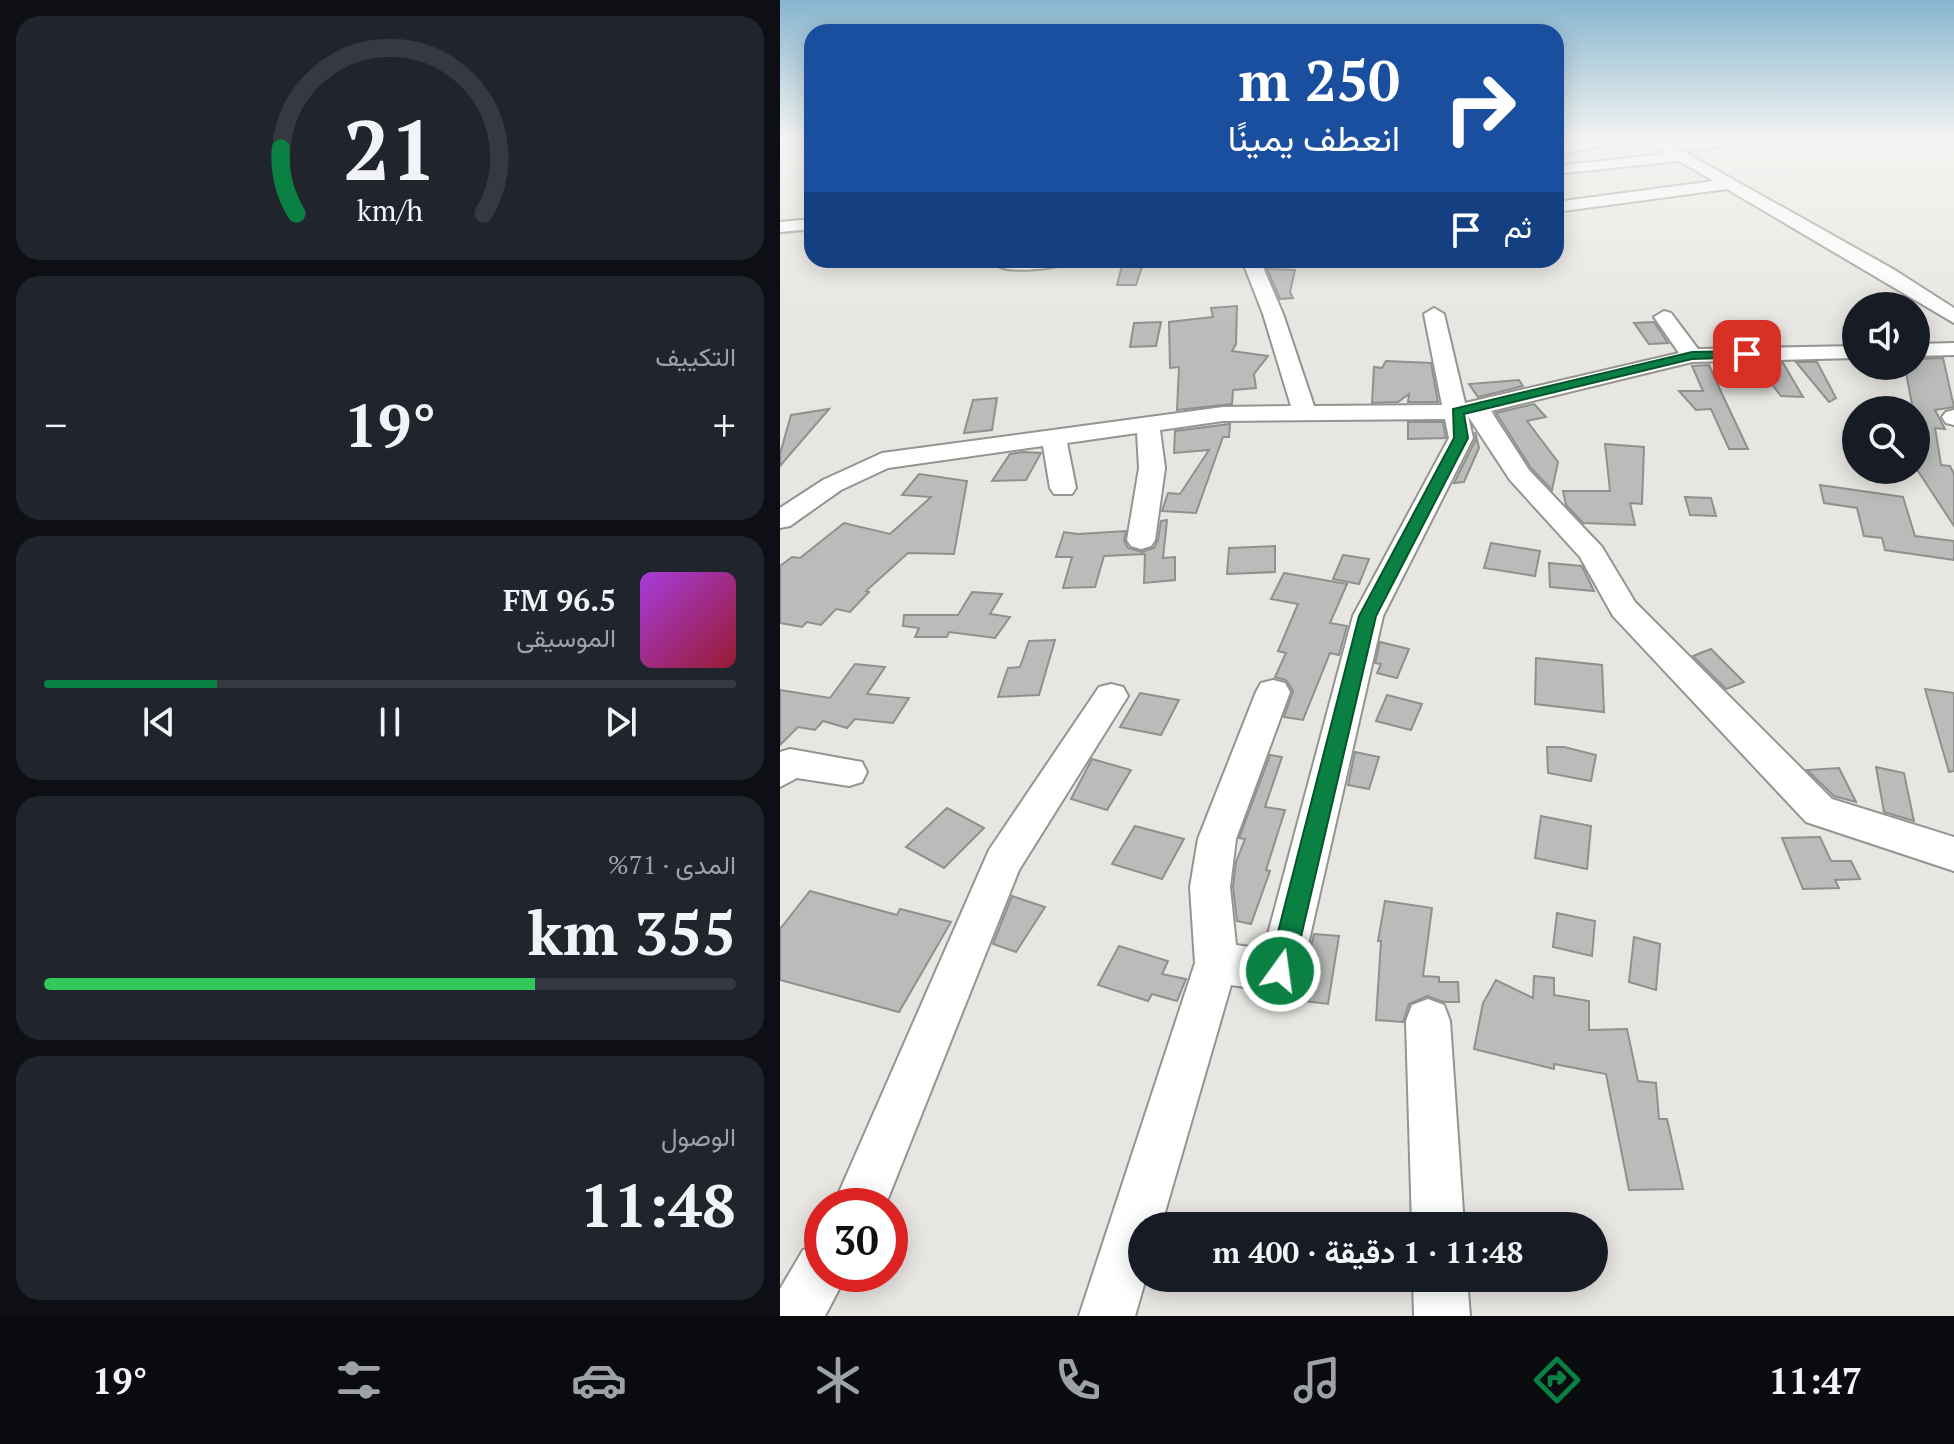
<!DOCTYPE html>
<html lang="ar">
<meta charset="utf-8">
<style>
body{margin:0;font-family:"PT Serif",Vazirmatn,serif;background:#20242c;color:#f1f3f6;direction:rtl;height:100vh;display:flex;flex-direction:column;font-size:30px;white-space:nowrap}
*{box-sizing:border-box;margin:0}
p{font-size:26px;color:#9ea1a6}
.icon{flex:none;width:44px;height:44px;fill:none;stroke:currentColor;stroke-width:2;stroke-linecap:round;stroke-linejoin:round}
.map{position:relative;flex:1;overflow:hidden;direction:ltr}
.side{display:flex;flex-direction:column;gap:16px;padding:16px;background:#0d0f14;width:780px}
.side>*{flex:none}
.hud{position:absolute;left:24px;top:24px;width:760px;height:244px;border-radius:24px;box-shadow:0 4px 20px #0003;direction:rtl;background:#1a4fa0;color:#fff;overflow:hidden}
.buttons{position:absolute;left:1062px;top:292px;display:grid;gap:16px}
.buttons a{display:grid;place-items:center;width:88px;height:88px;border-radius:50%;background:#171b24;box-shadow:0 4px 20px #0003;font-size:40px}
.speed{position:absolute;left:24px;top:1188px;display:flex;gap:16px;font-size:40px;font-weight:700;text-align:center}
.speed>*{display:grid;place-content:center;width:104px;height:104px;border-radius:50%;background:#171b24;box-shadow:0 4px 20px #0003;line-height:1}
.speed .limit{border:12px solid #d22;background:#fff;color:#111}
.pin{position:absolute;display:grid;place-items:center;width:68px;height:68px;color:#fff;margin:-34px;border-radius:16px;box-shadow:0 4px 12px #0006}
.me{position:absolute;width:88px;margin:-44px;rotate:14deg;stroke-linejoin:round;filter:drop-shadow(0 0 6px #0008)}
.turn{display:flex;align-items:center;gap:28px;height:168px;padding:0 32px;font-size:36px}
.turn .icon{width:104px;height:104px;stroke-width:2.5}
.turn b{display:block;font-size:56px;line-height:68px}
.then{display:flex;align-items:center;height:76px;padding:0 32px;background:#0003;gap:16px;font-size:30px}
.big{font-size:60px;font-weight:700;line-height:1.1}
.side .tile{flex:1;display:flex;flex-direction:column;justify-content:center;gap:12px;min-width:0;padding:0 28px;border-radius:24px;background:#20242c}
.side .dial{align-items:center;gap:0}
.dial svg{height:208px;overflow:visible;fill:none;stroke:#363941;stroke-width:7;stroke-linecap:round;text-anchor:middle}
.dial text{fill:#f1f3f6;stroke:none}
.song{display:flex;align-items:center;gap:24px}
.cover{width:96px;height:96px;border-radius:12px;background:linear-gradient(135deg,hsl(280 70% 55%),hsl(350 70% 35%))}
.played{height:8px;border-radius:4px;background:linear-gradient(90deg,#0b8043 25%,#363941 25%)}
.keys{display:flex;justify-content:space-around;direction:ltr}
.heat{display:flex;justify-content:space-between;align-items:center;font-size:44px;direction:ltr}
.charge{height:12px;border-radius:6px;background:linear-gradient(90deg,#34c759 71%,#363941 0)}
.trip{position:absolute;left:348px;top:1212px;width:480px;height:80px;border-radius:40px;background:#171b24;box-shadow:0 4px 20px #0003;font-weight:700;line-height:80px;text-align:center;direction:rtl}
.menu{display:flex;height:128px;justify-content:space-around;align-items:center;background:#090b0e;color:#9ea1a6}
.menu .icon{width:56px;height:56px}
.menu .selected{color:#0b8043}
.menu b{font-size:36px;color:#f1f3f6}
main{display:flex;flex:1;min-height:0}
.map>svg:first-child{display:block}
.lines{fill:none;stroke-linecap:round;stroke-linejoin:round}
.stream{stroke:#96b7a9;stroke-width:3}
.building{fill:#babcb9;stroke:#8e918d;stroke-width:2}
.minor-casing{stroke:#949490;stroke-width:4}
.minor{fill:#fff;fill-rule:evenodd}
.route{fill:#0b8043;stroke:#07532c;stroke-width:2}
</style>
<main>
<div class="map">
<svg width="1174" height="1316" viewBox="0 0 1174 1316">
<rect width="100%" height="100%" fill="#e7e6e2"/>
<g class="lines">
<g class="stream">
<polyline points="900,154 990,139"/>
<polyline points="0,233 32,230"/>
</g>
</g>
<g class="building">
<polygon points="364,261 356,285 337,285 343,262"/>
<polygon points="487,269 515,270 510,292 513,298 500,299"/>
<polygon points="457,306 456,344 452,351 488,356 474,374 476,388 453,390 452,404 397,410 399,367 390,368 389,322 433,317 431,308"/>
<polygon points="381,322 376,346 350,347 354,323"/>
<polygon points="874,322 888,343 869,344 854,323"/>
<polygon points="1163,358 1174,407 1155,410 1165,429 1155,428 1161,465 1170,466 1174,474 1174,526 1136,468 1136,410 1133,410 1125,367 1136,368 1136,359"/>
<polygon points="606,361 651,363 658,402 628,402 629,394 618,402 592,403 594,367 602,368"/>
<polygon points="1016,362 1037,362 1056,398 1049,402"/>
<polygon points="1003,363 1023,397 1001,396 976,364"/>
<polygon points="929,365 943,396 968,449 949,449 931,409 916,410 899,391 923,391 912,366"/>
<polygon points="739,380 743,386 698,397 689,384"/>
<polygon points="217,398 212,430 184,433 193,400"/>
<polygon points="754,404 766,417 747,421 778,462 772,490 751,468 716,413"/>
<polygon points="49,409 0,466 0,454 11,415"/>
<polygon points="628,422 663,422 666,438 628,439"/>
<polygon points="450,424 449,437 443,437 416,513 382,511 388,493 400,494 429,450 394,453 395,431"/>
<polygon points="695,432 699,448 684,482 674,483 696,439"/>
<polygon points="825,444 864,447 862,504 850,503 855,525 803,523 786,505 783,491 830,491"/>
<polygon points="243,452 261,453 246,480 212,481 230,454"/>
<polygon points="139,474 187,481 174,554 128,553 86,591 89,592 70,612 56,609 41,625 27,622 22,627 0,623 0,566 12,557 20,558 64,523 110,534 151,497 122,495"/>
<polygon points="1040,485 1123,497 1135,536 1174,541 1174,560 1105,550 1102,538 1084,536 1077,508 1044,503"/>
<polygon points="905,497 931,498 936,516 910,515"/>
<polygon points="387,520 383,558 395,557 395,580 364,583 365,554 324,556 315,587 283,588 292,557 276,557 284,532 298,534 346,531 344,540 348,548 362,552 374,548 378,540 381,521"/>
<polygon points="711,543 760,551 755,576 704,568"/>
<polygon points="495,546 495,572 447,574 449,548"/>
<polygon points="563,555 589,559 579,584 553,579"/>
<polygon points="769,563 802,566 814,591 770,587"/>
<polygon points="504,573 567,584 550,623 567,626 559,655 550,653 523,720 504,717 513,691 506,680 495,677 506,653 498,651 518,604 491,599"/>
<polygon points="192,592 222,594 210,614 230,617 215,638 169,632 167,637 135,637 139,628 123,626 124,615 178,615"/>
<polygon points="275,640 259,695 218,697 228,668 240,667 249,641"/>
<polygon points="600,642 629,649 617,678 597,673 601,664 595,663"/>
<polygon points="931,649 964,682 946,689 913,656"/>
<polygon points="756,658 822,665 824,712 755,704"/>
<polygon points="75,664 105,667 87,694 129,698 113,723 75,719 67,728 43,721 35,730 18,727 0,745 0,690 50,698"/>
<polygon points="1145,689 1174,693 1174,771 1169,772"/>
<polygon points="360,693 399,700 381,735 340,727"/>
<polygon points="607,695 642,704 631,730 596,721"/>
<polygon points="767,747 784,747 816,755 811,781 768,773"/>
<polygon points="575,752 599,757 589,789 568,785"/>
<polygon points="490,755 502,757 485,807 505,810 486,870 490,871 471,924 457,921 453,887 456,862 465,839 459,838"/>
<polygon points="312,759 351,770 327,810 291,799"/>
<polygon points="1096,767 1124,773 1134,821 1104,812"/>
<polygon points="1059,768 1076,802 1054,796 1027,770"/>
<polygon points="167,808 204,828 164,868 126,847"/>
<polygon points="761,816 811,826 807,869 755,858"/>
<polygon points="355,826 404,839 382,879 332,864"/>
<polygon points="1040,837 1051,861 1071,861 1080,879 1055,880 1059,888 1023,889 1002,838"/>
<polygon points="30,891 117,915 120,909 171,922 119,1012 0,980 0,929"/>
<polygon points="232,896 265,907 236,952 213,944"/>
<polygon points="605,901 652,908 643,976 659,977 659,982 678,982 679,1002 664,1002 647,996 629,1004 623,1022 596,1020 601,941 598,941"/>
<polygon points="777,913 815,921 812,956 773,947"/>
<polygon points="534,934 559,936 548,1004 499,998 518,986 525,972"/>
<polygon points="854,937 880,944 876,990 849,982"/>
<polygon points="339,946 388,961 382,974 406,979 397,1001 372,994 368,1001 318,985"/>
<polygon points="754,976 774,978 774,995 809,1001 809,1030 847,1029 858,1081 876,1083 879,1119 887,1119 903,1189 849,1190 826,1074 774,1064 774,1069 694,1049 703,1003 716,980 753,998"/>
</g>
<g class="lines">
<defs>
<g id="minor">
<polygon points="818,139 851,139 776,155 776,147"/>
<polygon points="864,139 881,139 1113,269 1174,308 1174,323 947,189 776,212 776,202 934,181 899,161 776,174 776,166 886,154"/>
<polygon points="32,219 32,229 0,232 0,222"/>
<path d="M293,260c-9,9 -67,14 -76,5l7,-5z"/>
<polygon points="462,260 480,260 503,314 534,406 662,405 644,314 654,308 664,314 685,403 899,353 874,317 884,311 891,313 918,349 1076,346 1076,358 912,362 711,411 749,470 822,547 855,602 1052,799 1174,837 1174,871 1026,822 833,616 800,557 730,480 688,416 693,438 603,616 522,971 515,985 500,992 451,985 381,1226 362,1226 362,1278 366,1278 355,1316 299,1316 415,963 410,887 418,839 476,692 481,683 493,680 505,683 510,692 456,839 450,887 456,945 484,949 573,616 669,438 665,419 443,421 380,430 385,468 375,540 371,546 361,549 351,546 347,540 359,468 357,433 287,443 296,488 292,494 274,494 270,488 263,446 108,468 61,490 10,526 0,528 0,508 43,480 102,453 443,407 511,406 483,314"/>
<polygon points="1174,343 1174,355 1136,356 1136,344"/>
<polygon points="1174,410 1174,425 1166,423 1162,417 1166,412"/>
<polygon points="331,684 343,687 348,696 239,870 105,1206 53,1206 209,850 319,687"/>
<polygon points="10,749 82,762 87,772 82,782 69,786 17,778 0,787 0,752"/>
<polygon points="648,999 664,1005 670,1021 684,1226 632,1226 626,1021 632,1005"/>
<polygon points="42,1242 42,1274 67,1274 45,1316 0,1316 0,1289 23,1250"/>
<polygon points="633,1278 687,1278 690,1316 634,1316"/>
</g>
</defs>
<use href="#minor" class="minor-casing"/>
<use href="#minor" class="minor"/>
</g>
<linearGradient id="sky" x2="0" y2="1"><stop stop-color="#87b5cf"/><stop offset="0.43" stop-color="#f4f4f2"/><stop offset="1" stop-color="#f4f4f2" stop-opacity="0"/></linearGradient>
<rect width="1174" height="324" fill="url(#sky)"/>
<polygon class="route" points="967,351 971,352 971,357 912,359 684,414 688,438 596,616 513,971 509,979 500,982 492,979 488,971 579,616 674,438 673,409 912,352"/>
</svg>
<div class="buttons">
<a><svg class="icon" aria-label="sound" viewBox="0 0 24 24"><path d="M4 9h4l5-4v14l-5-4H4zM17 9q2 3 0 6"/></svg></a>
<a><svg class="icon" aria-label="search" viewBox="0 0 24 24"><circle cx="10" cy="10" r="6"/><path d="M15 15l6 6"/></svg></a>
</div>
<div class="speed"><div class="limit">30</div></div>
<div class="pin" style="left:967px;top:354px;background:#d93025"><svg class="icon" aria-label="arrive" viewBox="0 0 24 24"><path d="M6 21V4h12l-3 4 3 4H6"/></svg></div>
<svg class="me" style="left:500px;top:971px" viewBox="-20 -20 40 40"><circle r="17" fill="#0b8043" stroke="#fff" stroke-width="3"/><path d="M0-11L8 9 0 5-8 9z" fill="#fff"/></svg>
<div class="trip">11:48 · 1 دقيقة · 400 m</div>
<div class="hud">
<div class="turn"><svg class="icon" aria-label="right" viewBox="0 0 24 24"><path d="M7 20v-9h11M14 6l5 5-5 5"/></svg><div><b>250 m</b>انعطف يمينًا</div></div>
<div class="then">ثم<svg class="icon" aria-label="arrive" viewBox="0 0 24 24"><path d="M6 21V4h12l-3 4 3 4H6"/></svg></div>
</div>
</div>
<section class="side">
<div class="tile dial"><svg viewBox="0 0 100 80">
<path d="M14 69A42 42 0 1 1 86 69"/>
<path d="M14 69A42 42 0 0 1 8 44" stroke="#0b8043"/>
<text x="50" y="56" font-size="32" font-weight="700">21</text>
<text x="50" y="72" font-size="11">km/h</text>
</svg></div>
<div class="tile"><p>التكييف</p>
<div class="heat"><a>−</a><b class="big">19°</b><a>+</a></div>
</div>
<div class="tile">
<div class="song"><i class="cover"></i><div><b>96.5 FM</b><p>الموسيقى</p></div></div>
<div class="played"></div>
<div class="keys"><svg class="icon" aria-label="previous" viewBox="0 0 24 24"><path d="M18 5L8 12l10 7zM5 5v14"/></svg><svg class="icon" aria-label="pause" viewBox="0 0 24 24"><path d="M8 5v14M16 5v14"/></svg><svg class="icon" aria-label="next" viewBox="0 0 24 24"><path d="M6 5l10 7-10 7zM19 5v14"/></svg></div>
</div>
<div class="tile"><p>المدى · 71%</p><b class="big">355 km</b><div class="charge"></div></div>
<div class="tile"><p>الوصول</p><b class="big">11:48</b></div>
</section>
</main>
<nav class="menu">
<b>11:47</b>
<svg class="icon selected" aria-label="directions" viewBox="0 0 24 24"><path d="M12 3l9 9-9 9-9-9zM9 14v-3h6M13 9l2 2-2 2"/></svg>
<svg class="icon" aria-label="music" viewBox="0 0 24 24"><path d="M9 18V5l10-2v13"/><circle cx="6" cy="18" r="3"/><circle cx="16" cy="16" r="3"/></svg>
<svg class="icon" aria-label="phone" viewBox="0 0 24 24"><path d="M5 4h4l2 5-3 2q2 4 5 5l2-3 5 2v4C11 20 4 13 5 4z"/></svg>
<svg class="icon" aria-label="climate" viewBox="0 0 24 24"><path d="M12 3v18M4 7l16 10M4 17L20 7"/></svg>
<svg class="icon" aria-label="car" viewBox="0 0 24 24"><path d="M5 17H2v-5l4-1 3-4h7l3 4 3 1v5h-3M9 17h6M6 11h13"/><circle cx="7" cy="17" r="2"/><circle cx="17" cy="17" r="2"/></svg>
<svg class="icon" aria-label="filters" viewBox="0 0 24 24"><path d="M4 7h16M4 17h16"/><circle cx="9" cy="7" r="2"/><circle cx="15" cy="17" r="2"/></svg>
<b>19°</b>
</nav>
